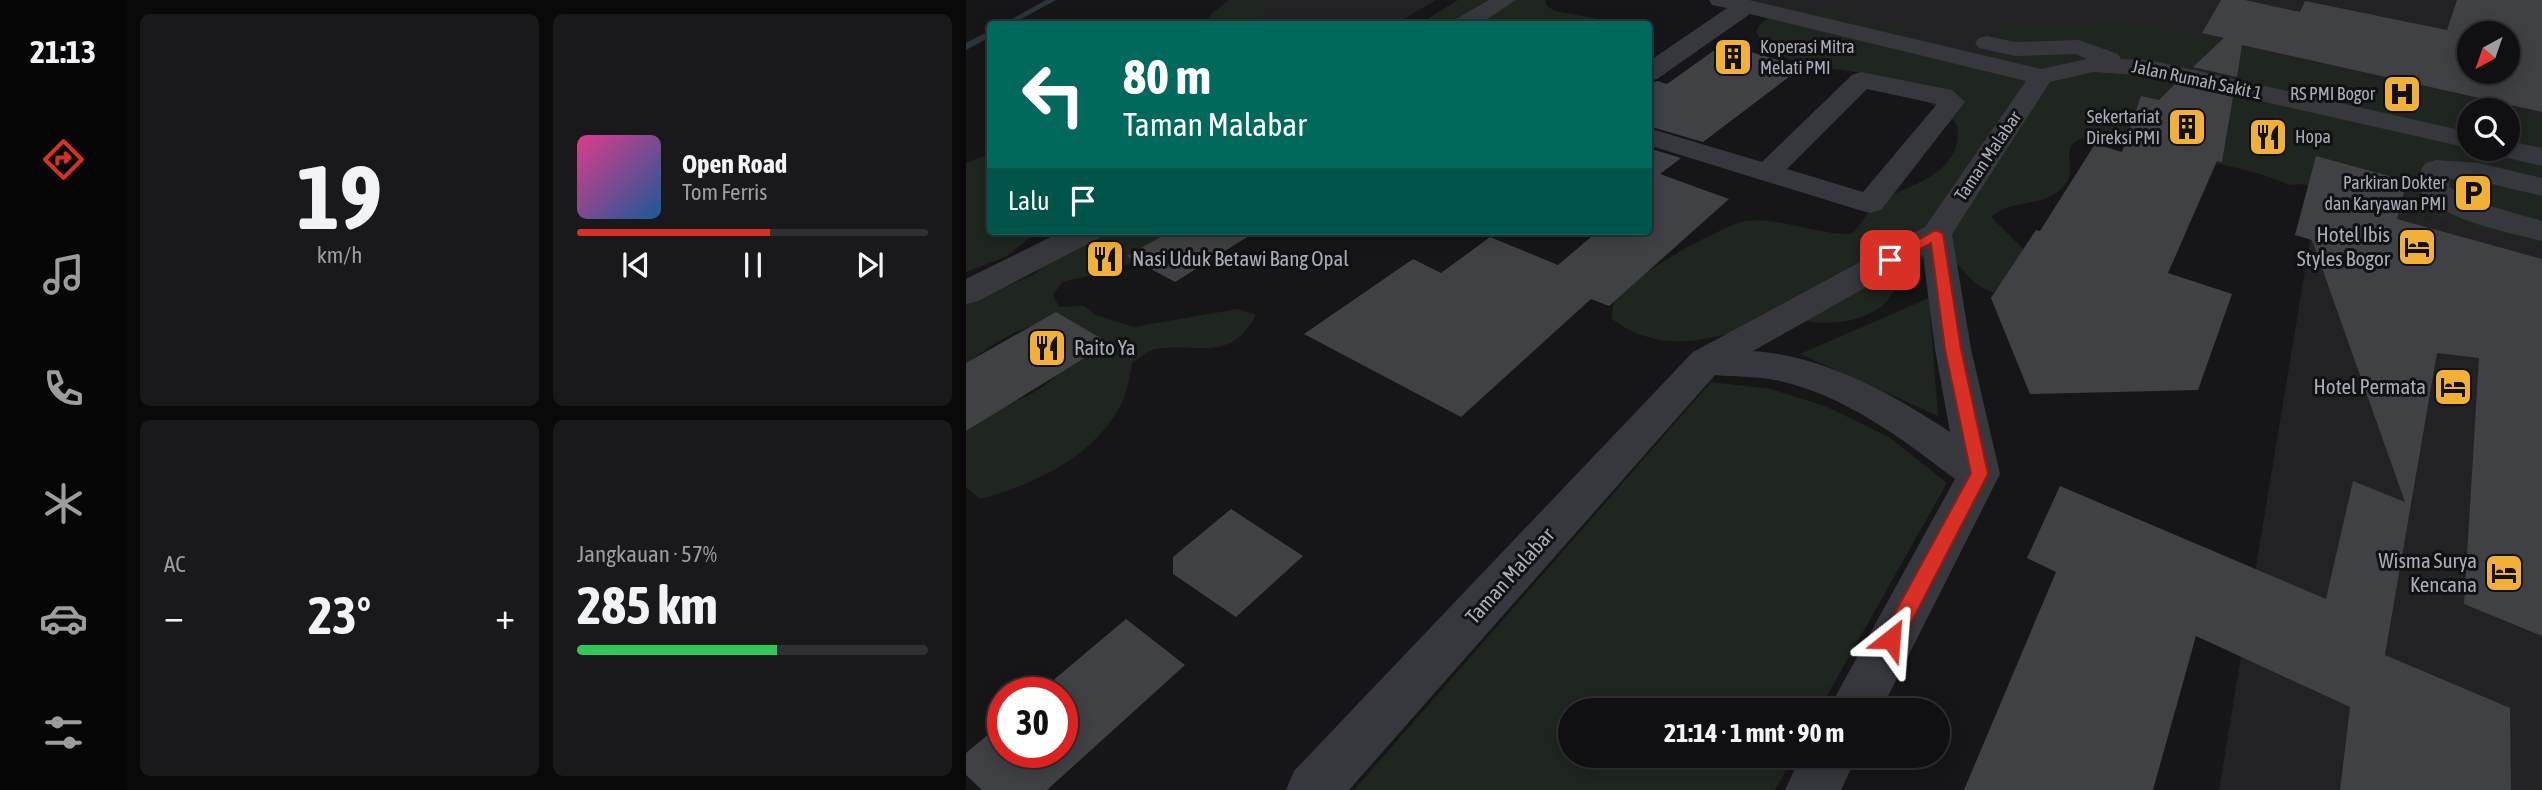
<!DOCTYPE html>
<html lang="id">
<meta charset="utf-8">
<style>
body{margin:0;font-family:"Asap Condensed",sans-serif;background:#19191b;color:#f1f3f6;height:100vh;display:flex;flex-direction:column;font-size:26px;white-space:nowrap}
*{box-sizing:border-box;margin:0}
p{font-size:23px;color:#9c9d9f}
.icon{flex:none;width:38px;height:38px;fill:none;stroke:currentColor;stroke-width:2;stroke-linecap:round;stroke-linejoin:round}
.map{position:relative;flex:1;overflow:hidden}
.sheet{display:flex;flex-direction:column;gap:14px;padding:14px;background:#09090a;width:840px}
.sheet>*{flex:none}
.banner{position:absolute;left:21px;top:21px;width:665px;height:214px;border-radius:7px;box-shadow:0 4px 18px #0003,0 0 0 2px #303032;background:#00695c;color:#fff;overflow:hidden}
.needle{width:46px;rotate:220deg}
.tools{position:absolute;left:1491px;top:21px;display:grid;gap:14px}
.tools a{display:grid;place-items:center;width:63px;height:63px;border-radius:50%;background:#101012;box-shadow:0 4px 18px #0003,0 0 0 2px #303032;font-size:35px}
.speed{position:absolute;left:21px;top:677px;display:flex;gap:14px;font-size:35px;font-weight:700;text-align:center}
.speed>*{display:grid;place-content:center;width:91px;height:91px;border-radius:50%;background:#101012;box-shadow:0 4px 18px #0003,0 0 0 2px #303032;line-height:1}
.speed .limit{border:10px solid #d22;background:#fff;color:#111}
.pin{position:absolute;display:grid;place-items:center;width:60px;height:60px;color:#fff;margin:-30px;border-radius:14px;box-shadow:0 4px 10px #0006}
.me{position:absolute;width:77px;margin:-38px;rotate:28deg;stroke-linejoin:round;filter:drop-shadow(0 0 5px #0008)}
.turn{display:flex;align-items:center;gap:24px;height:147px;padding:0 21px;font-size:32px}
.turn .icon{width:91px;height:91px;stroke-width:2.5}
.turn b{display:block;font-size:49px;line-height:60px}
.then{display:flex;align-items:center;height:66px;padding:0 21px;background:#0003;gap:14px;font-size:26px}
.big{font-size:52px;font-weight:700;line-height:1.1}
.sheet .widget{flex:1;display:flex;flex-direction:column;justify-content:center;gap:10px;min-width:0;padding:0 24px;border-radius:10px;background:#19191b}
.sheet .dial{align-items:center;gap:0}
.dial b{font-size:91px;line-height:1}
.song{display:flex;align-items:center;gap:21px}
.cover{width:84px;height:84px;border-radius:10px;background:linear-gradient(135deg,hsl(330 70% 55%),hsl(210 70% 35%))}
.played{height:7px;border-radius:4px;background:linear-gradient(90deg,#d93025 55%,#303032 55%)}
.keys{display:flex;justify-content:space-around;direction:ltr}
.heat{display:flex;justify-content:space-between;align-items:center;font-size:38px;direction:ltr}
.charge{height:10px;border-radius:5px;background:linear-gradient(90deg,#34c759 57%,#303032 0)}
.sheet .tiles{flex:1;display:grid;gap:14px;grid-template-columns:repeat(2,1fr)}
.trip{position:absolute;left:592px;top:698px;width:392px;height:70px;border-radius:35px;background:#101012;box-shadow:0 4px 18px #0003,0 0 0 2px #303032;font-weight:700;line-height:70px;text-align:center}
main{display:flex;flex:1;min-height:0}
.menu{display:flex;flex-direction:column;width:126px;justify-content:space-around;align-items:center;background:#060607;color:#9c9d9f}
.menu .icon{width:49px;height:49px}
.menu .current{color:#d93025}
.menu b{font-size:32px;color:#f1f3f6}
.map>svg:first-child{display:block}
.built{fill:#222225;fill-rule:evenodd}
.green{fill:#1e261f;fill-rule:evenodd}
.lines{fill:none;stroke-linecap:round;stroke-linejoin:round}
.stream{fill:#2c353c;fill-rule:evenodd}
.building{fill:#404145;fill-rule:evenodd}
.minor{fill:#37383d;fill-rule:evenodd}
.route{fill:#d93025;stroke:#8d1f18;stroke-width:2}
.labels{text-anchor:middle;stroke-width:6;stroke-linejoin:round;paint-order:stroke}
.far-poi-label{font-size:18px;fill:#a8adb8;stroke:#111113;text-anchor:end}
.far-street-label{font-size:18px;fill:#a8adb8;stroke:#111113}
.poi-label{font-size:21px;fill:#a8adb8;stroke:#111113;text-anchor:end}
.street-label{font-size:21px;fill:#a8adb8;stroke:#111113}
</style>
<main>
<nav class="menu">
<b>21:13</b>
<svg class="icon current" aria-label="directions" viewBox="0 0 24 24"><path d="M12 3l9 9-9 9-9-9zM9 14v-3h6M13 9l2 2-2 2"/></svg>
<svg class="icon" aria-label="music" viewBox="0 0 24 24"><path d="M9 18V5l10-2v13"/><circle cx="6" cy="18" r="3"/><circle cx="16" cy="16" r="3"/></svg>
<svg class="icon" aria-label="phone" viewBox="0 0 24 24"><path d="M5 4h4l2 5-3 2q2 4 5 5l2-3 5 2v4C11 20 4 13 5 4z"/></svg>
<svg class="icon" aria-label="climate" viewBox="0 0 24 24"><path d="M12 3v18M4 7l16 10M4 17L20 7"/></svg>
<svg class="icon" aria-label="car" viewBox="0 0 24 24"><path d="M5 17H2v-5l4-1 3-4h7l3 4 3 1v5h-3M9 17h6M6 11h13"/><circle cx="7" cy="17" r="2"/><circle cx="17" cy="17" r="2"/></svg>
<svg class="icon" aria-label="filters" viewBox="0 0 24 24"><path d="M4 7h16M4 17h16"/><circle cx="9" cy="7" r="2"/><circle cx="15" cy="17" r="2"/></svg>
</nav>
<section class="sheet">
<div class="tiles">
<div class="widget dial"><b>19</b><p>km/h</p></div>
<div class="widget">
<div class="song"><i class="cover"></i><div><b>Open Road</b><p>Tom Ferris</p></div></div>
<div class="played"></div>
<div class="keys"><svg class="icon" aria-label="previous" viewBox="0 0 24 24"><path d="M18 5L8 12l10 7zM5 5v14"/></svg><svg class="icon" aria-label="pause" viewBox="0 0 24 24"><path d="M8 5v14M16 5v14"/></svg><svg class="icon" aria-label="next" viewBox="0 0 24 24"><path d="M6 5l10 7-10 7zM19 5v14"/></svg></div>
</div>
<div class="widget"><p>AC</p>
<div class="heat"><a>−</a><b class="big">23°</b><a>+</a></div>
</div>
<div class="widget"><p>Jangkauan · 57%</p><b class="big">285 km</b><div class="charge"></div></div>
</div>
</section>
<div class="map">
<svg width="1576" height="790" viewBox="0 0 1576 790">
<rect width="100%" height="100%" fill="#161618"/>
<g class="built">
<polygon points="287,0 470,0 429,24 253,24"/>
<path d="M754,0h822v158l-34,-9v-39h-39l-414,-34zM1503,33h39v39h-39z"/>
<polygon points="1352,192 1576,244 1576,790 1253,790"/>
</g>
<g class="green">
<polygon points="263,0 306,0 300,3 301,12 281,21 280,24 241,24 245,14"/>
<polygon points="492,0 579,0 581,6 589,11 660,24 453,24"/>
<path d="M845,9c68,4 116,38 179,50l3,-3 -6,-14c3,-7 14,-13 22,-15 14,-3 23,0 37,-1 29,-3 58,-7 87,-5l409,97v129l-242,-63 -10,1 -29,-11 -160,-39c-7,1 -20,2 -26,7 -15,11 7,29 -15,48 -20,18 -51,9 -69,27l33,33 -21,46c-6,-3 -14,-4 -20,-8 -20,-10 -23,-35 -53,-31 -28,4 -31,38 -51,51 -19,13 -45,17 -67,14 -9,-1 -18,-5 -26,-4 -62,14 -116,44 -174,1 0,-5 0,-12 2,-16 11,-24 106,-77 132,-82 30,-5 71,14 106,13 10,-11 16,-24 28,-32 24,-16 54,-19 71,-45 6,-8 10,-26 4,-35 -9,-13 -68,-42 -84,-47 -32,-8 -101,-7 -115,-44 11,-20 34,-21 55,-22zM1503,110h39v39h-39z"/>
<path d="M24,154v77h179c-12,34 -77,43 -107,51l-9,13 6,12 25,-1 12,9 37,12 105,-18 18,6c-27,49 -56,27 -101,34 -7,1 -16,10 -23,14 -2,12 -4,26 -9,37 -25,55 -87,84 -143,99l-14,-12v-55c10,-22 45,-27 65,-38 16,-9 29,-21 42,-35l-17,-40c-34,7 -64,23 -90,46v-61l67,-29 16,-14 7,-26 -20,-2 -29,23 -41,16v-109z"/>
<polygon points="963,298 972,416 834,354"/>
<polygon points="745,382 805,389 859,406 923,437 981,483 853,710 604,710 604,756 828,756 809,790 388,790"/>
</g>
<g class="lines">
<g class="stream">
<polygon points="80,0 90,0 46,24 37,24"/>
<polygon points="21,32 24,32 24,37 0,50 0,43"/>
</g>
</g>
<g class="building">
<path d="M1255,0h24l55,12 5,-11 142,29 10,-30h85v112l-300,-67 -5,32 -44,-10 31,-29 -22,-5zM1503,33h39v39h-39z"/>
<polygon points="757,44 836,67 737,142 682,126 682,84 692,81 701,84"/>
<polygon points="1209,84 1267,97 1256,162 1251,161 1202,273 1266,294 1232,390 1064,394 1025,298 1070,230 1074,231 1129,144 1156,152 1175,96 1193,100"/>
<polygon points="682,148 715,158 694,174 763,199 643,306 625,299 495,417 338,334 447,259 475,273 524,237 592,265 632,231 682,231"/>
<polygon points="1350,156 1441,181 1431,219 1576,259 1576,636 1498,604 1513,358 1471,353 1419,655 1544,708 1545,790 1374,790 1384,707 1230,636 1187,790 998,790 1090,572 1061,558 1094,486 1360,599 1387,481 1439,502 1346,240 1329,235"/>
<polygon points="205,231 291,231 209,282 161,256"/>
<polygon points="90,312 143,343 0,431 0,363"/>
<polygon points="265,509 337,556 270,617 207,574 207,557"/>
<polygon points="160,619 219,665 81,790 16,790 0,775 0,753 37,722 37,752 96,752 96,693 72,693"/>
</g>
<g class="lines">
<g class="minor">
<polygon points="523,0 550,0 514,24 486,24 490,19"/>
<path d="M743,0h40l292,69 46,-10 -11,-5 -61,2 -36,-8 -4,-5 4,-5 8,-2 28,6 64,-2 39,14 3,5 29,1 319,72v16l-319,-72 -57,-4 -43,10 -98,152 19,115 29,125 -119,236h-53l127,-231c-51,-39 -111,-84 -175,-98 -21,-5 -43,-4 -65,-6l-366,415h-63l8,-19 399,-419 232,-125 101,-146 -276,-67 -93,65 -9,2v-19l79,-54 -15,-3zM957,255l12,94 15,83c-59,-39 -126,-76 -197,-81z"/>
<path d="M895,72l91,18 13,12 -84,108 -11,3 -11,-3 -211,-65v-17l114,34 90,-87zM901,89l70,15 -74,88 -76,-23z"/>
<polygon points="1542,141 1576,148 1576,166 1529,155 1525,149 1542,149"/>
<path d="M1470,160l43,3 63,15v18l-63,-15 -29,-2 -1,8 34,17 59,17v20c-34,-9 -102,-21 -123,-51l2,-21 5,-6z"/>
<polygon points="97,231 138,231 133,238 12,301 0,304 0,279"/>
<polygon points="835,756 891,756 875,790 819,790"/>
</g>
</g>
<polygon class="route" points="970,230 977,234 995,349 1022,474 933,646 925,649 918,646 915,639 918,633 1005,473 979,349 965,243 929,263 919,263 917,260"/>
<defs>
<symbol id="building-square" viewBox="-11 -11 22 22"><rect x="-9" y="-9" width="18" height="18" rx="4" fill="#f2b134" stroke="#111113"/><path d="M-4-6H4V6H1V3H-1V6H-4ZM-2.5-4.3h1.7v1.8h-1.7ZM.8-4.3h1.7v1.8H.8ZM-2.5-1h1.7V.8h-1.7ZM.8-1h1.7V.8H.8Z" fill="#111"/></symbol>
<symbol id="hospital-square" viewBox="-11 -11 22 22"><rect x="-9" y="-9" width="18" height="18" rx="4" fill="#f2b134" stroke="#111113"/><path d="M-5-5h3v3.5h4V-5h3V5h-3V1.5h-4V5h-3Z" fill="#111"/></symbol>
<symbol id="restaurant-square" viewBox="-11 -11 22 22"><rect x="-9" y="-9" width="18" height="18" rx="4" fill="#f2b134" stroke="#111113"/><path d="M-5-6h1v4h1v-4h1v4h1v-4h1v5L-1.5 .5V6h-2V.5L-5-1ZM5-6V6H3V1.5H1.5Q1.5-4 5-6Z" fill="#111"/></symbol>
<symbol id="parking-square" viewBox="-11 -11 22 22"><rect x="-9" y="-9" width="18" height="18" rx="4" fill="#f2b134" stroke="#111113"/><path d="M-3.5-5.5H1a3.5 3.5 0 0 1 0 7H-1V5.5H-3.5ZM-1-3.4V-.6H.8a1.4 1.4 0 0 0 0-2.8Z" fill="#111"/></symbol>
<symbol id="hotel-square" viewBox="-11 -11 22 22"><rect x="-9" y="-9" width="18" height="18" rx="4" fill="#f2b134" stroke="#111113"/><path d="M-6-4.5h1.5V1H6V5H4.5V3h-9V5H-6ZM-4 0a1.8 1.8 0 1 1 3.6 0ZM.5 0V-2.5h3Q6-2.5 6 0Z" fill="#111"/></symbol>
</defs>
<g fill-rule="evenodd">
<use href="#building-square" x="745" y="35" width="44" height="44"/>
<use href="#hospital-square" x="1414" y="72" width="44" height="44"/>
<use href="#building-square" x="1199" y="105" width="44" height="44"/>
<use href="#restaurant-square" x="1280" y="115" width="44" height="44"/>
<use href="#parking-square" x="1485" y="171" width="44" height="44"/>
<use href="#hotel-square" x="1429" y="225" width="44" height="44"/>
<use href="#restaurant-square" x="117" y="237" width="44" height="44"/>
<use href="#restaurant-square" x="59" y="326" width="44" height="44"/>
<use href="#hotel-square" x="1465" y="365" width="44" height="44"/>
<use href="#hotel-square" x="1516" y="551" width="44" height="44"/>
</g>
<g class="labels">
<g class="far-poi-label">
<text x="794" y="53" text-anchor="start">Koperasi Mitra<tspan x="794" dy="21">Melati PMI</tspan></text>
<text x="1409" y="100">RS PMI Bogor</text>
<text x="1194" y="123">Sekertariat<tspan x="1194" dy="21">Direksi PMI</tspan></text>
<text x="1329" y="143" text-anchor="start">Hopa</text>
<text x="1480" y="189">Parkiran Dokter<tspan x="1480" dy="21">dan Karyawan PMI</tspan></text>
</g>
<g class="far-street-label">
<text transform="translate(1231 80) rotate(12)" y="6">Jalan Rumah Sakit 1</text>
<text transform="translate(1022 156) rotate(-56)" y="6">Taman Malabar</text>
</g>
<g class="poi-label">
<text x="1424" y="242">Hotel Ibis<tspan x="1424" dy="24">Styles Bogor</tspan></text>
<text x="166" y="266" text-anchor="start">Nasi Uduk Betawi Bang Opal</text>
<text x="108" y="355" text-anchor="start">Raito Ya</text>
<text x="1460" y="394">Hotel Permata</text>
<text x="1511" y="568">Wisma Surya<tspan x="1511" dy="24">Kencana</tspan></text>
</g>
<g class="street-label">
<text transform="translate(544 576) rotate(-48)" y="7">Taman Malabar</text>
</g>
</g>
</svg>
<div class="tools">
<a><svg class="needle" viewBox="-14 -14 28 28"><path d="M0-13l5 13h-10z" fill="#e53935"/><path d="M0 13l5-13h-10z" fill="#9c9d9f"/></svg></a>
<a><svg class="icon" aria-label="search" viewBox="0 0 24 24"><circle cx="10" cy="10" r="6"/><path d="M15 15l6 6"/></svg></a>
</div>
<div class="speed"><div class="limit">30</div></div>
<div class="pin" style="left:924px;top:260px;background:#d93025"><svg class="icon" aria-label="arrive" viewBox="0 0 24 24"><path d="M6 21V4h12l-3 4 3 4H6"/></svg></div>
<svg class="me" style="left:925px;top:639px" viewBox="-20 -20 40 40"><path d="M0-17L14 15 0 8-14 15z" fill="#d93025" stroke="#fff" stroke-width="4"/></svg>
<div class="trip">21:14 · 1 mnt · 90 m</div>
<div class="banner">
<div class="turn"><svg class="icon" aria-label="left" viewBox="0 0 24 24"><path d="M17 20v-9H6M10 6l-5 5 5 5"/></svg><div><b>80 m</b>Taman Malabar</div></div>
<div class="then">Lalu<svg class="icon" aria-label="arrive" viewBox="0 0 24 24"><path d="M6 21V4h12l-3 4 3 4H6"/></svg></div>
</div>
</div>
</main>
